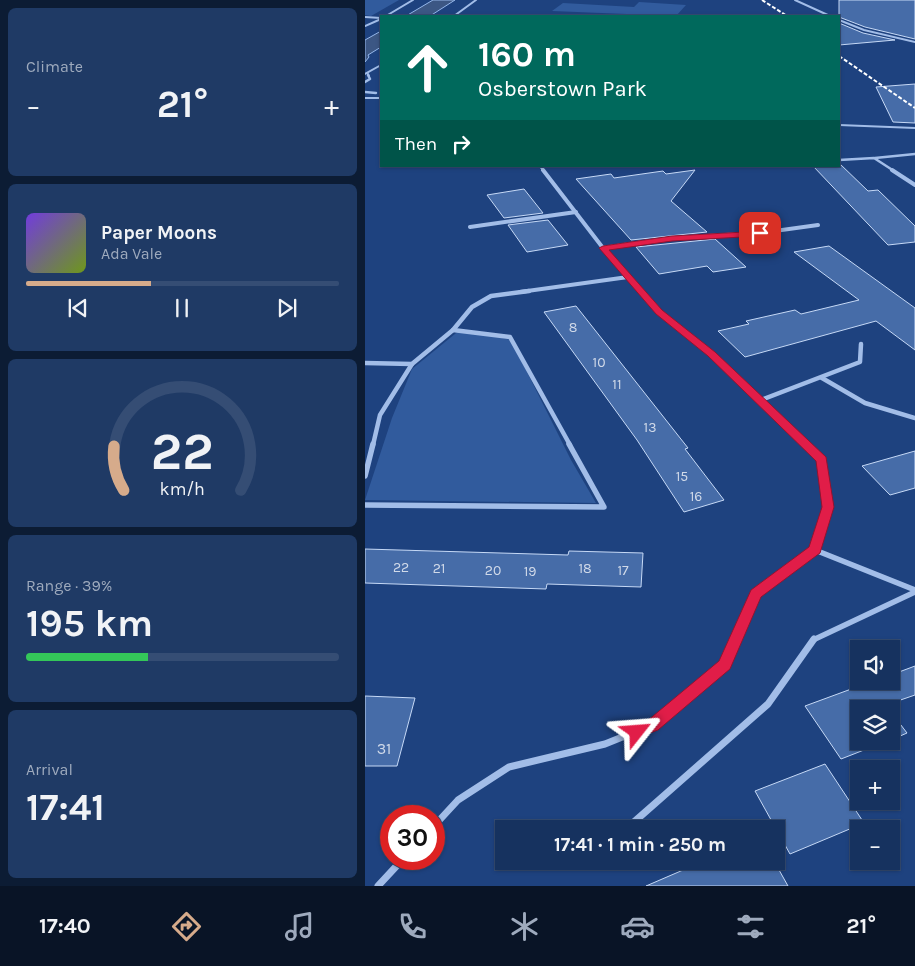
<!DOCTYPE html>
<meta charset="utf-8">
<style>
body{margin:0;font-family:Karla,sans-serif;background:#1f3a65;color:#f1f3f6;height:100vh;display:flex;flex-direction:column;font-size:19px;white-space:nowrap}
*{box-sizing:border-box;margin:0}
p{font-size:16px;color:#9eaabd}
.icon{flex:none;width:28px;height:28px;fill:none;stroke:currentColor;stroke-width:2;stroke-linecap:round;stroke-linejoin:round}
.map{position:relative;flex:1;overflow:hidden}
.panel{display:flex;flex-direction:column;gap:8px;padding:8px;background:#0c1c34;width:365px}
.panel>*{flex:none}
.banner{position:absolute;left:15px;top:15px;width:460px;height:152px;border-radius:0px;box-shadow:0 1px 4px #0004,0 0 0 1px #354d74;background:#00695c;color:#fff;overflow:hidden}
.fabs{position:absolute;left:485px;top:640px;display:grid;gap:10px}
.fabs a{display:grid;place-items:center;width:50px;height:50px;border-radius:0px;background:#16325f;box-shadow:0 1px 4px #0004,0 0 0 1px #354d74;font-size:25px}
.speed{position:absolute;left:15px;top:805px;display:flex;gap:10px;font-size:25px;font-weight:700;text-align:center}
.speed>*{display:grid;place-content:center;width:65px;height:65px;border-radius:50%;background:#16325f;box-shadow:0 1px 4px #0004,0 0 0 1px #354d74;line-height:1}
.speed .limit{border:8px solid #d22;background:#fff;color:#111}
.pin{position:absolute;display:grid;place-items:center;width:42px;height:42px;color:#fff;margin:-21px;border-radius:10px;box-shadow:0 2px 8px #0006}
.me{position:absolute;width:55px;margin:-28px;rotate:62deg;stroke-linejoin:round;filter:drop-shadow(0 0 4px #0008)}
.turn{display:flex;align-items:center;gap:18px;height:105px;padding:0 15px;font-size:22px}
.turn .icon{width:65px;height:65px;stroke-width:2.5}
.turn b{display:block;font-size:35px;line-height:42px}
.then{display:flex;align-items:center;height:48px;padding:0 15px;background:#0003;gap:10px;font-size:19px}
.big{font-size:38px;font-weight:700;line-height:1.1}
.panel .tile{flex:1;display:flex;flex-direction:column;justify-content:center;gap:8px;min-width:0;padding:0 18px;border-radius:8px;background:#1f3a65}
.panel .dial{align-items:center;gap:0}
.dial svg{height:130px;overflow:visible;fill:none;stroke:#354d74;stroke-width:7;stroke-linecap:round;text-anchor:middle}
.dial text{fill:#f1f3f6;stroke:none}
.song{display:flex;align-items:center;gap:15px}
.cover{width:60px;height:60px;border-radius:8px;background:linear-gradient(135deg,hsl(260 70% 55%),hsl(80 70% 35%))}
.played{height:5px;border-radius:2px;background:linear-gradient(90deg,#d6ab8b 40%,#354d74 40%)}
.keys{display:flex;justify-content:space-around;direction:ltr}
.heat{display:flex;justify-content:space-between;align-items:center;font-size:28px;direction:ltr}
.charge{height:8px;border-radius:4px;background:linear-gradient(90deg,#34c759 39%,#354d74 0)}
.trip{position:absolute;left:130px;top:820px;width:290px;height:50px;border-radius:0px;background:#16325f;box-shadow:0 1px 4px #0004,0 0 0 1px #354d74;font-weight:700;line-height:50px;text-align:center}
.dock{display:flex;height:80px;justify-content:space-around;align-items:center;background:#091426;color:#9eaabd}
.dock .icon{width:35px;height:35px}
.dock .active{color:#d6ab8b}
.dock b{font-size:22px;color:#f1f3f6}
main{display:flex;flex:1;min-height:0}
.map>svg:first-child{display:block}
.green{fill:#315b9d}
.water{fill:#3c5784;stroke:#95b7ea}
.building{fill:#466ca8;stroke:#c6d9f6}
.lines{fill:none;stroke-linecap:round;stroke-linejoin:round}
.minor-far5{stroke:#a2bde8;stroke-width:2}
.minor-far4{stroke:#a2bde8;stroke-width:2.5}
.minor-far3{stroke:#a2bde8;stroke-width:4}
.minor-far2{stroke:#a2bde8;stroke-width:4.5}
.minor-far1{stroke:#a2bde8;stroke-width:5.5}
.minor{stroke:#a2bde8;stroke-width:7}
.tertiary{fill:#a2bde8;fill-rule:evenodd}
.rail{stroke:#fff;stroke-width:2;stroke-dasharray:4 2;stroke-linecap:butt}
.route{fill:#e11d48;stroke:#92132f}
.labels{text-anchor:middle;stroke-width:5;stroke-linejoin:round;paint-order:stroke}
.number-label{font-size:14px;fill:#d1dae9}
.near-number-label{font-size:16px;fill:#d1dae9}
</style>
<main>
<section class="panel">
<div class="tile"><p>Climate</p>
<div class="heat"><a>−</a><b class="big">21°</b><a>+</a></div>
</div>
<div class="tile">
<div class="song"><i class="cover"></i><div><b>Paper Moons</b><p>Ada Vale</p></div></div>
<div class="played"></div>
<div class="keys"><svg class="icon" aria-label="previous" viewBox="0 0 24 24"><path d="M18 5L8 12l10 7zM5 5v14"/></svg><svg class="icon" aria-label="pause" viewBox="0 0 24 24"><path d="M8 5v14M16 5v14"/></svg><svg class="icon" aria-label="next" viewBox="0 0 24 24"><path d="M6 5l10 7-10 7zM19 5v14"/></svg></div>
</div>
<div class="tile dial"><svg viewBox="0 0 100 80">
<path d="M14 69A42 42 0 1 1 86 69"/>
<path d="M14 69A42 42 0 0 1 8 42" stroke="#d6ab8b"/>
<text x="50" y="56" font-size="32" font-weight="700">22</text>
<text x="50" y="72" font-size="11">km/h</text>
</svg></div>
<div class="tile"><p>Range · 39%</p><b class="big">195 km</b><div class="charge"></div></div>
<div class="tile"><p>Arrival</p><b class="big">17:41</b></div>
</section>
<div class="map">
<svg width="550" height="886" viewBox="0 0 550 886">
<rect width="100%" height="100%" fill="#1e427f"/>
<g class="green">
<polygon points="0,0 34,0 6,16 0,15"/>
<polygon points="274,2 321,5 311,16 187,11 198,3 269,7"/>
<polygon points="96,329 146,340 206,460 231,503 0,500 27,418 47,369"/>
</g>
<g class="water">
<polygon points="68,0 90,0 65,16 41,16"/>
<polygon points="16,31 16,47 3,55 4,57 0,62 0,40"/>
</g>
<g class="building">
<polygon points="474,0 550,0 550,39 500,27 474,17"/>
<polygon points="474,23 498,33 530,40 474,45"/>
<polygon points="550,84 550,123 528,122 511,87"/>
<polygon points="474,163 503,191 513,190 550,226 550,242 523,245 448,166 474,166"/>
<polygon points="330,170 306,201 342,232 266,240 211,179 246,174 249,178 298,171 301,174"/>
<polygon points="159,189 178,213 139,218 122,195"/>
<polygon points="183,220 203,245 162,252 143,225"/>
<polygon points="350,239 381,267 348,272 342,266 294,274 271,247"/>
<polygon points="464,246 550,308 550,350 511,321 380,357 353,331 384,324 381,321 430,310 436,314 494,300 429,252"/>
<polygon points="211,306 323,448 320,449 359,500 319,512 272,440 179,312"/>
<polygon points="550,451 550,488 525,495 497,466"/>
<polygon points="0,549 203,555 204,551 278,553 276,587 182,584 181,589 0,583"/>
<polygon points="550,666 550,695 521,705 524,709 494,709 494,741 522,741 476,759 440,706 508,681 526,681 526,675"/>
<polygon points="0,696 50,698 32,766 0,766"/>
<polygon points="526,712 542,733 526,740"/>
<polygon points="460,764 499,823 425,854 390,791"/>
<polygon points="339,861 409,861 423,886 281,886"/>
</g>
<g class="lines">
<g class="minor-far5">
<polyline points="430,0 465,16"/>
<polyline points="21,16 48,0"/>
<polyline points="89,16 111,0"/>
<polyline points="0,17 16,18"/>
<polyline points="474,20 499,30 550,42"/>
<polyline points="0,26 16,19"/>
<polyline points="0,74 16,65"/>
<polyline points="3,74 4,76"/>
</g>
<g class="minor-far4">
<polyline points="0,82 5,79 3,75"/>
<polyline points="0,92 11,93"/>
<polyline points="510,158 550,154"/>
<polyline points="474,160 509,158 529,171"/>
<polyline points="175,166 179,171"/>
</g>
<g class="minor-far3">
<polyline points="178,170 238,248 277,292"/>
<polyline points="527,170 550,185"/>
<polyline points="105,227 211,212"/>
<polyline points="238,248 307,238 395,233 453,225"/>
<polyline points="155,292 263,277"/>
</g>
<g class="minor-far2">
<polyline points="275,291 294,312 346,354 441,445"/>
<polyline points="88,330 145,337 205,445"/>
<polyline points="0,363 47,364 88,330 107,307 126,296 164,291"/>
<polyline points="457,378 500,403 550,418"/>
<polyline points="396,400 495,362 496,344"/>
<polyline points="8,445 15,415 47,364"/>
</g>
<g class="minor-far1">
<polyline points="0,476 8,444"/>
<polyline points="0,505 239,507 204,444"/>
<polyline points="450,550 550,590"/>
<polyline points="371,640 391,594 450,550 463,507 456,460 440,444"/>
<polyline points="448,640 550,592"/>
</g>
<g class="minor">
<polyline points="69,826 93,800 144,767 240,744 287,725 360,665 372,639"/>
<polyline points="261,829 403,704 449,639"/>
<polyline points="13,886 38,859"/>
</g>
<g class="tertiary">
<rect x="0" y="97" width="16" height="2"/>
<polygon points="474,124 550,127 550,129 474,126"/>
</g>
<g class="rail">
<polyline points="397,0 422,16"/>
<polyline points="474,56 550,108"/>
</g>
</g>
<polygon class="route" points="398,231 399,233 395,236 307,241 244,250 297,310 350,352 461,457 469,507 455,553 396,597 365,669 293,730 272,738 266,736 264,732 266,727 282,721 354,661 386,590 444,547 457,507 451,461 343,356 291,314 234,248 238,246 307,236"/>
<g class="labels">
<g class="number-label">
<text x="208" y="332">8</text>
<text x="234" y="367">10</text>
<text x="252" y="389">11</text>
<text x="285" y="432">13</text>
<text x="317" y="481">15</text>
<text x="331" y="501">16</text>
<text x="36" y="572">22</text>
<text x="74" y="573">21</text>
<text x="220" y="573">18</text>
<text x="128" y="575">20</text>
<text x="258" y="575">17</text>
<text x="165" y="576">19</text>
</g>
<g class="near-number-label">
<text x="19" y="754">31</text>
</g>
</g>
</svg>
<div class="fabs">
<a><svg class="icon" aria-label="sound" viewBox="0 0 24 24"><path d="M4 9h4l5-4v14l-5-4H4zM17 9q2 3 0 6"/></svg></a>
<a><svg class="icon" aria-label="layers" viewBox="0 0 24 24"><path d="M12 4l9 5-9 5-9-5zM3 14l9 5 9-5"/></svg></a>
<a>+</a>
<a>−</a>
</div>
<div class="speed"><div class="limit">30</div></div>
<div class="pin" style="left:395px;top:233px;background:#d93025"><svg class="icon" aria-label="arrive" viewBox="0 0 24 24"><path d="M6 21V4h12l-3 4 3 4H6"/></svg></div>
<svg class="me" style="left:272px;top:732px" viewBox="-20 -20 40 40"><path d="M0-17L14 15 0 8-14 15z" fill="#e11d48" stroke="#fff" stroke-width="4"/></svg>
<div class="trip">17:41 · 1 min · 250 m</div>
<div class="banner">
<div class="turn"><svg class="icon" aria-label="ahead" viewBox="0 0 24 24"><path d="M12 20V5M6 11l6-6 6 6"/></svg><div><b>160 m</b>Osberstown Park</div></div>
<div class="then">Then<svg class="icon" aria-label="right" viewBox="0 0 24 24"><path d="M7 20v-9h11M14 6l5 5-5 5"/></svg></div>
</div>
</div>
</main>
<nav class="dock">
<b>17:40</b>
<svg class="icon active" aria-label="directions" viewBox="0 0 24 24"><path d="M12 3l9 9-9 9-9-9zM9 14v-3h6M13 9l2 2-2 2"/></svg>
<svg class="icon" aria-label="music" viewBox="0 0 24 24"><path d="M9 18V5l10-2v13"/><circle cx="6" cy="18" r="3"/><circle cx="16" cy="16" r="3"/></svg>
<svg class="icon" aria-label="phone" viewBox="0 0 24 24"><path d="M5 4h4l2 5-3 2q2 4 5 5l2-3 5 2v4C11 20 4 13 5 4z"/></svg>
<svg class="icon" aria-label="climate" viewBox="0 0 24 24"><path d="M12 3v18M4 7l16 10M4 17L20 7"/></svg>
<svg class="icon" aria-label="car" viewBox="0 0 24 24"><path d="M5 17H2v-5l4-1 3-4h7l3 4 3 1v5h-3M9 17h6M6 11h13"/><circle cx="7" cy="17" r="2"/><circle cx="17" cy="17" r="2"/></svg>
<svg class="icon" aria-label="filters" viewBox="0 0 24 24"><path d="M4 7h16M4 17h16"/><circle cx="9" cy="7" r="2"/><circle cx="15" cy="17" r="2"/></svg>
<b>21°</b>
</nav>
